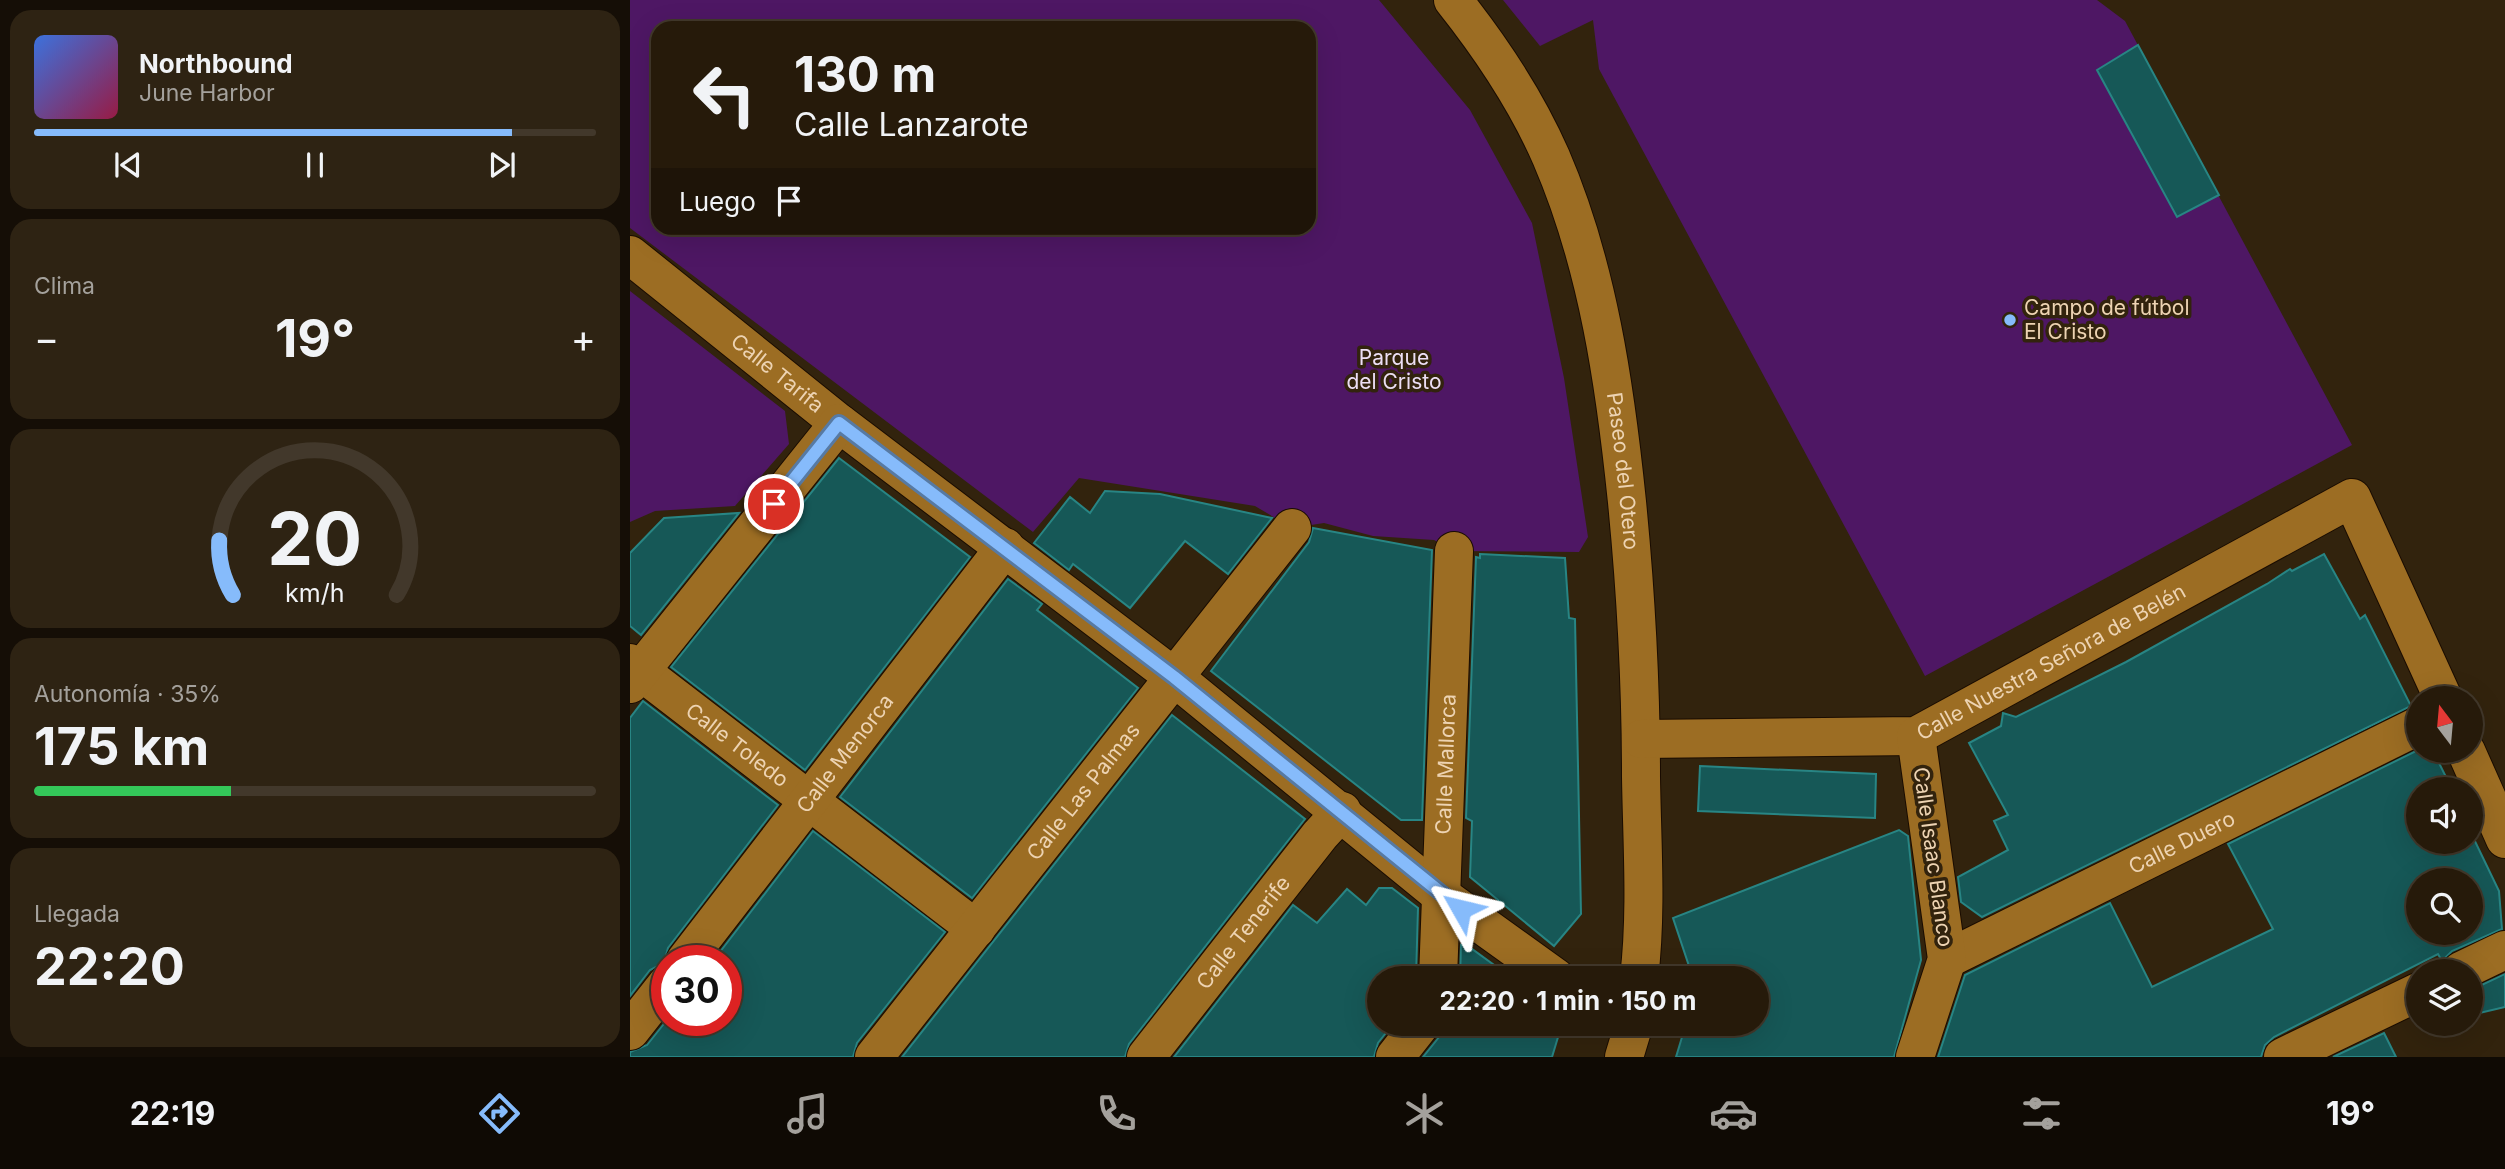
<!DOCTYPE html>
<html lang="es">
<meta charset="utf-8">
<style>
body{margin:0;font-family:Inter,sans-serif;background:#2e2313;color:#f1f3f6;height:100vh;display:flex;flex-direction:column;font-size:26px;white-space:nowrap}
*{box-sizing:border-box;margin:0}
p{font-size:23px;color:#a4a19c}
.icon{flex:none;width:38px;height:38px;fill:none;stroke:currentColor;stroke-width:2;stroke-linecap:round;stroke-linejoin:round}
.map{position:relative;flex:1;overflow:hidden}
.panel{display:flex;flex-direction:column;gap:10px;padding:10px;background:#150e06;width:630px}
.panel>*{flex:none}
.top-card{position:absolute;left:21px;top:21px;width:665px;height:214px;border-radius:21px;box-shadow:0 7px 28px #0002,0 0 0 2px #42382b;background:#261a0a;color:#f1f3f6;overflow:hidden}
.needle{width:46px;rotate:344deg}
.tools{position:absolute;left:1776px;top:686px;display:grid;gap:14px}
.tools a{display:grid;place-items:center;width:77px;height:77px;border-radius:50%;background:#261a0a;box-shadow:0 7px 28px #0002,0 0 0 2px #42382b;font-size:35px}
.speed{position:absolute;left:21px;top:945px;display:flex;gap:14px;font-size:35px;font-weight:700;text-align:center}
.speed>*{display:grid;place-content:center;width:91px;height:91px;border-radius:50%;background:#261a0a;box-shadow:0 7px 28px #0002,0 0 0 2px #42382b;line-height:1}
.speed .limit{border:10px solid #d22;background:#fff;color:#111}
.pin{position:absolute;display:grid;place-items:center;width:60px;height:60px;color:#fff;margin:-30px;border:4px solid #fff;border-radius:50%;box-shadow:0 2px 7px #0007}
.me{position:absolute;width:77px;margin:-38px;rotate:307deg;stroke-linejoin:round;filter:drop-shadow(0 0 5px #0008)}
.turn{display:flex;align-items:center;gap:24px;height:147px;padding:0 28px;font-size:32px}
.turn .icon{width:91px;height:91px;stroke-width:2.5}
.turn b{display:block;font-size:49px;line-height:60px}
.then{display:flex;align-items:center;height:66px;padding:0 28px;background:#0003;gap:14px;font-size:26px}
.big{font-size:52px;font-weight:700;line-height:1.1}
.panel .card{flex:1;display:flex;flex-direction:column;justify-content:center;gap:10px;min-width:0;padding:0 24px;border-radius:21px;background:#2e2313}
.panel .dial{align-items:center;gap:0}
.dial svg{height:182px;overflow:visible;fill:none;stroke:#42382b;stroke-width:7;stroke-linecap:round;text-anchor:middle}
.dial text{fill:#f1f3f6;stroke:none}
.song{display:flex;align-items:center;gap:21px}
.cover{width:84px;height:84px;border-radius:10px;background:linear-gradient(135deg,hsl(220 70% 55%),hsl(340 70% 35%))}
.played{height:7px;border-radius:4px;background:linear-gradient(90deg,#86bbfb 85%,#42382b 85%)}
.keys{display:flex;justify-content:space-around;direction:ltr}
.heat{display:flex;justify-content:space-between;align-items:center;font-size:38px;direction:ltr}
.charge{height:10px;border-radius:5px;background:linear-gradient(90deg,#34c759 35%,#42382b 0)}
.trip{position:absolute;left:737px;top:966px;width:402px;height:70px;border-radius:35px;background:#261a0a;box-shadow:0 7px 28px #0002,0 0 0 2px #42382b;font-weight:700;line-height:70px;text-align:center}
.tabs{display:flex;height:112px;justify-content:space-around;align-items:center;background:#0f0a04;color:#a4a19c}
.tabs .icon{width:49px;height:49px}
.tabs .current{color:#86bbfb}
.tabs b{font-size:32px;color:#f1f3f6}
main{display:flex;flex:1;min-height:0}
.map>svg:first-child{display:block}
.green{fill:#4e1764;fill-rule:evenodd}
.building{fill:#165857;stroke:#288584;stroke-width:2;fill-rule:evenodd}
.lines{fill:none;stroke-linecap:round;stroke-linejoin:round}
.minor-casing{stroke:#1a0c00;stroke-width:40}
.minor{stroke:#9c6d23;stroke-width:38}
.route-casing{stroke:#577aa3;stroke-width:18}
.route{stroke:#86bbfb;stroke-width:12}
.poi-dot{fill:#86bbfb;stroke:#32230d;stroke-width:2.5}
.labels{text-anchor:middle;stroke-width:7;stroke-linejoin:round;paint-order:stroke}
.poi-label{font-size:21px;fill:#edd3b2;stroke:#32230d;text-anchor:start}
.park-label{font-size:21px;fill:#ecdef4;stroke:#32230d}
.street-label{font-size:21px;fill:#edd3b2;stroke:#32230d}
</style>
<main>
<section class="panel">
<div class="card">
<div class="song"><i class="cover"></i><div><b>Northbound</b><p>June Harbor</p></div></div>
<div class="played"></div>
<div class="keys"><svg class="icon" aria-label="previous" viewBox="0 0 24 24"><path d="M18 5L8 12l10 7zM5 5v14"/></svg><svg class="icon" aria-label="pause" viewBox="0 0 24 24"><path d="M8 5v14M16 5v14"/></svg><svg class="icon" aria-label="next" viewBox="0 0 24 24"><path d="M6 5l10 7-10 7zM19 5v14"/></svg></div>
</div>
<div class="card"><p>Clima</p>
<div class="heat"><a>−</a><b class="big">19°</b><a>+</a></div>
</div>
<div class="card dial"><svg viewBox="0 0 100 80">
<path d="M14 69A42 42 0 1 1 86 69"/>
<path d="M14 69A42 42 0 0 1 8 45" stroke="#86bbfb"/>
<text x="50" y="56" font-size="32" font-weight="700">20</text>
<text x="50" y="72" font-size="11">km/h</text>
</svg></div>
<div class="card"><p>Autonomía · 35%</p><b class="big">175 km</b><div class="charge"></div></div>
<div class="card"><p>Llegada</p><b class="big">22:20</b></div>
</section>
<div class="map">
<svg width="1875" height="1057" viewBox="0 0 1875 1057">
<rect width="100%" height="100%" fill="#32230d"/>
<g class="green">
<path d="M0,0h749l91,110 62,113 32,155 24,159 -9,15 -125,-1 -20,-11 -61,-4 -49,-13 -32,5 -37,-22 -176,-28 -46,54 -403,-304zM28,28h651v200h-651z"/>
<polygon points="873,0 1467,0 1495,21 1722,445 1295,676 969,69 963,20 910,46"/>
<polygon points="0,291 155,411 159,444 105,506 25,511 0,522"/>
</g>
<g class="building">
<polygon points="1508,45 1589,195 1547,217 1467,70"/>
<polygon points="209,458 340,557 175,770 41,667"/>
<polygon points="475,491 530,494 642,518 598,574 555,541 500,608 443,564 439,570 404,543 440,497 460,513"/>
<polygon points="109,513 11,635 0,626 0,553 34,518"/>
<polygon points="683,528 802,550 792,820 771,820 581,671 679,542"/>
<polygon points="850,554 935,558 939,618 945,619 951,914 924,946 840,877 842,821 836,818 846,557 850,558"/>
<polygon points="1694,554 1730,619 1735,615 1781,706 1352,917 1331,902 1328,877 1378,850 1364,821 1378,815 1339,743 1371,726 1373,713 1386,717 1496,662 1637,584 1660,569 1662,571"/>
<polygon points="378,579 412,604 407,610 508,688 342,898 210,797"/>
<polygon points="13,701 148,805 38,948 34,963 20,970 0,996 0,718"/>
<polygon points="542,715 675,819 499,1044 495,1057 272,1057"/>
<path d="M1788,750l15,1 19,38h-34v53h53v-9l28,58 3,38 -50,22 -10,10 -4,-7 -164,83 -9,8 -4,12h-323l27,-82 145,-72 42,84 121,-58 -45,-85zM1788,880h53v53h-53z"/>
<polygon points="1070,766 1246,774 1245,818 1068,811"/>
<polygon points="1269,830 1278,836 1291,960 1264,1057 1046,1057 1056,1024 1127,1024 1127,978 1063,978 1043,918"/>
<polygon points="183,831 315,932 227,1043 223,1057 0,1057 0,1052 17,1045 37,1020 96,1020 96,961 83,961"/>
<polygon points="749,888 762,888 788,908 786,978 749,978 749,1024 763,1024 748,1043 744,1057 544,1057 663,905 687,923 717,889 736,905"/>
<polygon points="831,945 842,949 882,978 830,978"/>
<polygon points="1875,974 1875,1007 1841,1015 1841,990"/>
<polygon points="812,1024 932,1024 922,1057 793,1057 809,1037"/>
<polygon points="1754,1033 1766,1057 1703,1057"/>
</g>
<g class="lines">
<defs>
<g id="minor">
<path id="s1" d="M823,0c39,49 73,100 98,157 47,109 64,228 76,345 9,92 14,183 14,275 1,66 6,135 -2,201"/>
<path id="s2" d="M0,255l209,168 335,254 268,219 114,82"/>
<path id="s3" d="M0,663l346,266"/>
<polyline points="0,684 209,423"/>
<path id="s4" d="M1011,739l275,-3 436,-238 91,200"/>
<polyline points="1836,751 1875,839"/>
<path id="s5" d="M1317,959l471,-233"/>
<path id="s6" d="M55,961l320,-414"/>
<polyline points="1831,971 1875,950"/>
<path id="s7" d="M808,978l16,-427"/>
<polyline points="0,1031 37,984"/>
<path id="s8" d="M244,1057l418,-529"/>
<path id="s9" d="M516,1057l174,-222 22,-24"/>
<polyline points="765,1057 791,1024"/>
<polyline points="994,1057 1004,1024"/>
<polyline points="1285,1057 1317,959 1286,736"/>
<polyline points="1653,1057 1788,992"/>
</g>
</defs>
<use href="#minor" class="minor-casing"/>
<use href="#minor" class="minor"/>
</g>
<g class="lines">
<defs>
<polyline id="route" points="144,504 209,423 544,677 831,909"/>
</defs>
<use href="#route" class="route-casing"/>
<use href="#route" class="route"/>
</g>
<circle class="poi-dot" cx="1380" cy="320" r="7"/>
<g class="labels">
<g class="poi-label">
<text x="1394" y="315">Campo de fútbol<tspan x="1394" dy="24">El Cristo</tspan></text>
</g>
<g class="park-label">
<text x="764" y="365">Parque<tspan x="764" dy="24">del Cristo</tspan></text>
</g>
<g class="street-label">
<text dy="7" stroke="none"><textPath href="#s2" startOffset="189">Calle Tarifa</textPath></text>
<text dy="7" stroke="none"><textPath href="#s1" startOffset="509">Paseo del Otero</textPath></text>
<text dy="7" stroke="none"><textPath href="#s4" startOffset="429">Calle Nuestra Señora de Belén</textPath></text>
<text dy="7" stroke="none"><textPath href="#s3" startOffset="135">Calle Toledo</textPath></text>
<text dy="7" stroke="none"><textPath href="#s6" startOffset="262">Calle Menorca</textPath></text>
<text dy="7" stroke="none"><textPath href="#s7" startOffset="214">Calle Mallorca</textPath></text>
<text dy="7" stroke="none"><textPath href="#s8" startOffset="338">Calle Las Palmas</textPath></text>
<text dy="7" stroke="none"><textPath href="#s5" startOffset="262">Calle Duero</textPath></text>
<text transform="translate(1303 857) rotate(82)" y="7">Calle Isaac Blanco</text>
<text dy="7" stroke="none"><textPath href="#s9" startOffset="158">Calle Tenerife</textPath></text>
</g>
</g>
</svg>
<div class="tools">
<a><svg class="needle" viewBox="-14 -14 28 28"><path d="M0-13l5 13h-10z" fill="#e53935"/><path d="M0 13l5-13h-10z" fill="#a4a19c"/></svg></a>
<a><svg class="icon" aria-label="sound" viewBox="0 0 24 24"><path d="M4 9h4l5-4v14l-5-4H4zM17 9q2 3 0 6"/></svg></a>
<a><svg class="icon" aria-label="search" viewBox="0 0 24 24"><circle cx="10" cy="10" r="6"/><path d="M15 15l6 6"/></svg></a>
<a><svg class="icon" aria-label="layers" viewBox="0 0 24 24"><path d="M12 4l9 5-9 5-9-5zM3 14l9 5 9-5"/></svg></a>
</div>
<div class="speed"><div class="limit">30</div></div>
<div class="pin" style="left:144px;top:504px;background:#d93025"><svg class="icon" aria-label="arrive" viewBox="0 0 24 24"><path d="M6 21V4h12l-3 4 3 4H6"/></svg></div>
<svg class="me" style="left:831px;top:909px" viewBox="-20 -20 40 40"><path d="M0-17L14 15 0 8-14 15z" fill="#86bbfb" stroke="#fff" stroke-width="4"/></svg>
<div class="trip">22:20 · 1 min · 150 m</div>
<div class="top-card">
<div class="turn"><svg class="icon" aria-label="left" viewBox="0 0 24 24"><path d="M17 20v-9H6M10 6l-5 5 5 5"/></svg><div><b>130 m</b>Calle Lanzarote</div></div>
<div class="then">Luego<svg class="icon" aria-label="arrive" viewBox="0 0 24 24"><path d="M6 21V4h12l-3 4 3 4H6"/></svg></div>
</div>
</div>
</main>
<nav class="tabs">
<b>22:19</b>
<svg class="icon current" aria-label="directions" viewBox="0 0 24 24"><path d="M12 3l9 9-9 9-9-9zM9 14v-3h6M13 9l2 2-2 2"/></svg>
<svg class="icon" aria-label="music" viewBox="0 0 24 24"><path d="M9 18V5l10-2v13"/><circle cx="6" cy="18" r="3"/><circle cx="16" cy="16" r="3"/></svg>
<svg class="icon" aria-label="phone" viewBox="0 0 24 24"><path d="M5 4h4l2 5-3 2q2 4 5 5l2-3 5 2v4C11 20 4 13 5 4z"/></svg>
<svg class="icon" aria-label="climate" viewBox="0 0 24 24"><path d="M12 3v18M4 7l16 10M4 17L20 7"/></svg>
<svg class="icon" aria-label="car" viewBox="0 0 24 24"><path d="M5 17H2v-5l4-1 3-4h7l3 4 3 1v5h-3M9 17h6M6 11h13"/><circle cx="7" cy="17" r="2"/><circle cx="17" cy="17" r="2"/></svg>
<svg class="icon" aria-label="filters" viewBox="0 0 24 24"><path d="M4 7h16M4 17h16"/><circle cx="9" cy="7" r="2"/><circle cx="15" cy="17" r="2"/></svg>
<b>19°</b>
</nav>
